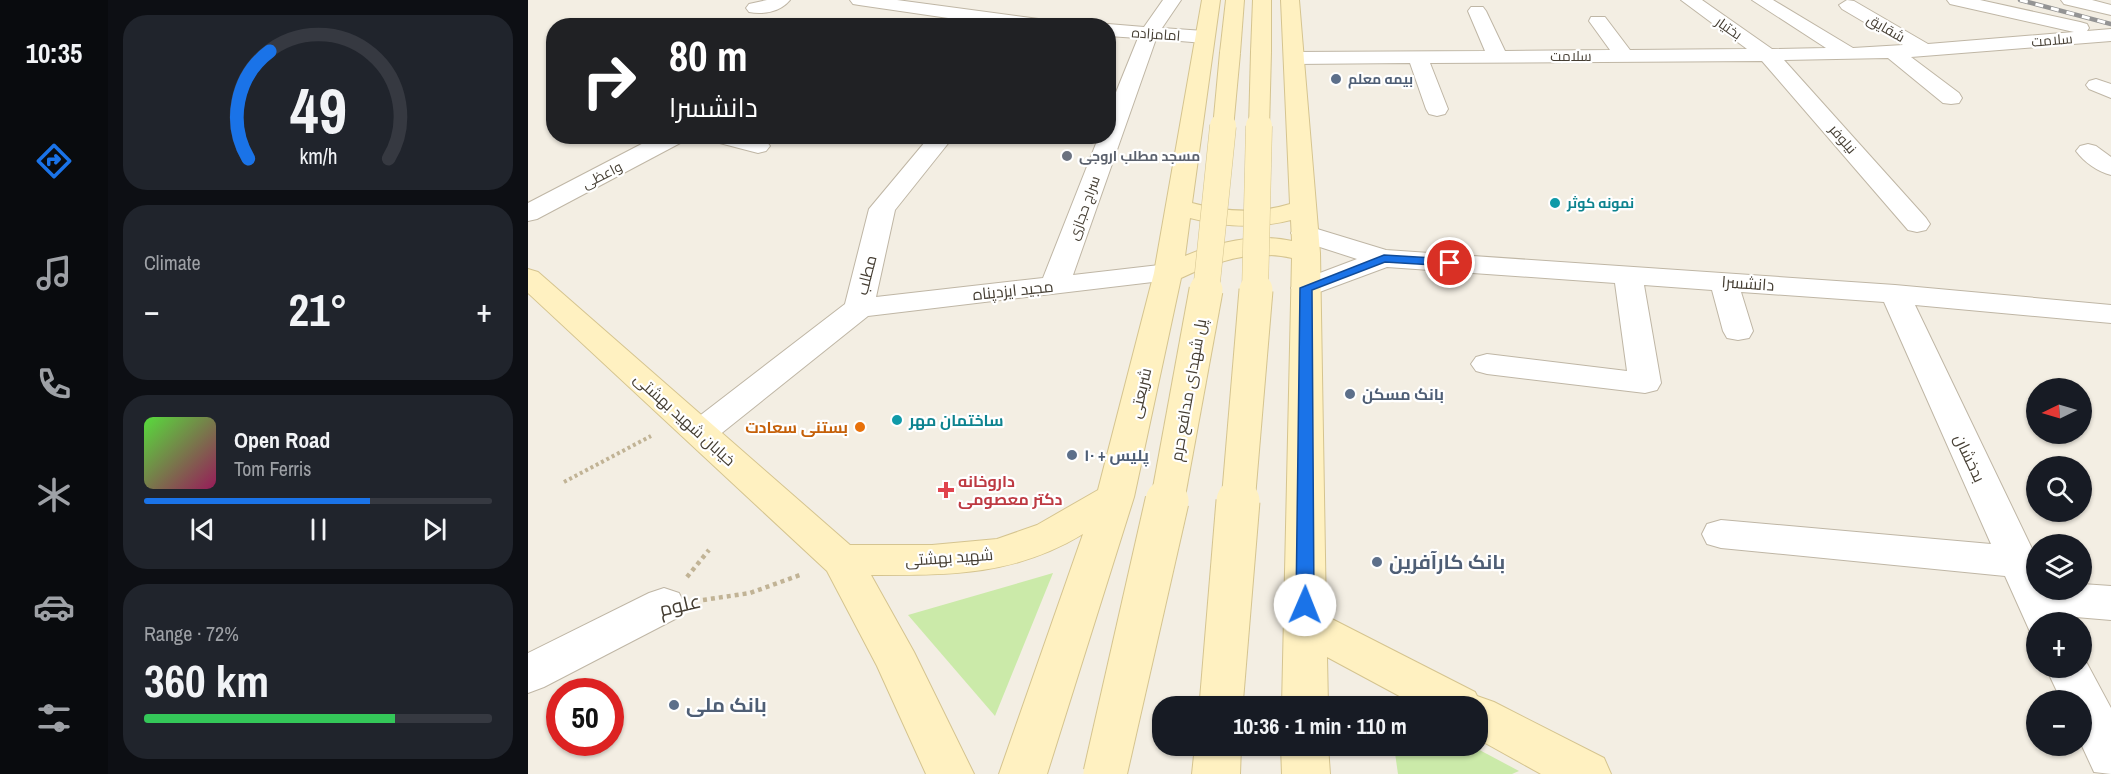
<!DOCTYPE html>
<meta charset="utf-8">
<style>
body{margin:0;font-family:"Archivo Narrow",Cairo,sans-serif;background:#20242c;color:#f1f3f6;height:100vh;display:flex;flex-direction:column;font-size:22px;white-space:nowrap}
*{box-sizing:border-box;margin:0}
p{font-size:20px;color:#9ea1a6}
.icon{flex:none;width:33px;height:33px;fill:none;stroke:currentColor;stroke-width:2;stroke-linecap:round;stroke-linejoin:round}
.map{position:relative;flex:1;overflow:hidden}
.drawer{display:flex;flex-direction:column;gap:15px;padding:15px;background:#0d0f14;width:420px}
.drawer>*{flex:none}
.guide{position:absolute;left:18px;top:18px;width:570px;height:126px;border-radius:24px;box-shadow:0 2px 4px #0004;background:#202124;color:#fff;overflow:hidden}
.needle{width:39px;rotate:265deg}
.buttons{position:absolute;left:1498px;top:378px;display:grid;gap:12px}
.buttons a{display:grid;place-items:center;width:66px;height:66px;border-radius:50%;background:#171b24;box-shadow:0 2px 4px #0004;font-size:30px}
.speed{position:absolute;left:18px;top:678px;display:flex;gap:12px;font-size:30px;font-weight:700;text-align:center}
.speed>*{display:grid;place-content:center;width:78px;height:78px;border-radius:50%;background:#171b24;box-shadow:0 2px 4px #0004;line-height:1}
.speed .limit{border:9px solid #d22;background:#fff;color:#111}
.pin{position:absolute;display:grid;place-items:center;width:51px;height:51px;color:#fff;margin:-26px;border:3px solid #fff;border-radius:50%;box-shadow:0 2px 6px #0007}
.me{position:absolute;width:66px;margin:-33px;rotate:1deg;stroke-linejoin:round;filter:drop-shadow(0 0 4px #0008)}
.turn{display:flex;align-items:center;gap:21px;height:126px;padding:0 24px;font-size:27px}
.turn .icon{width:78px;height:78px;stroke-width:2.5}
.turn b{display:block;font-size:42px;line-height:51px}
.big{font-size:45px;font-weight:800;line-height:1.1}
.drawer .widget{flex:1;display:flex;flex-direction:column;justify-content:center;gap:9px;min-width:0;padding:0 21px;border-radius:24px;background:#20242c}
.drawer .dial{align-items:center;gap:0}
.dial svg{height:156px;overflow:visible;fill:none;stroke:#363941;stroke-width:7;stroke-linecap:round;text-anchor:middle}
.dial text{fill:#f1f3f6;stroke:none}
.song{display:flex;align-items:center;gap:18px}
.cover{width:72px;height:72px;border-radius:9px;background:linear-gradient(135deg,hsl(110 70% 55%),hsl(330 70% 35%))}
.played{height:6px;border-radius:3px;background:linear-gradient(90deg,#1a73e8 65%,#363941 65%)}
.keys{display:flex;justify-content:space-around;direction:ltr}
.heat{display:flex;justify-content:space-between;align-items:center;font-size:33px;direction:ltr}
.charge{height:9px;border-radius:4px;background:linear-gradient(90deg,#34c759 72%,#363941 0)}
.trip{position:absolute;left:624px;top:696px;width:336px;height:60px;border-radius:24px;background:#171b24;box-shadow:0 2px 4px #0004;font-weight:800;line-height:60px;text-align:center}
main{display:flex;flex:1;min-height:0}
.tab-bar{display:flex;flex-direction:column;width:108px;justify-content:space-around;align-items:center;background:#090b0e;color:#9ea1a6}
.tab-bar .icon{width:42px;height:42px}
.tab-bar .active{color:#1a73e8}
.tab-bar b{font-size:27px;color:#f1f3f6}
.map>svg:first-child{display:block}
.green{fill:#cbeaa9}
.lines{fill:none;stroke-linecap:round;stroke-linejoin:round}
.street-casing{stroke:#bfb6a5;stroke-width:2}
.secondary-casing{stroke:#d5c48f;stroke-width:2}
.path-far1{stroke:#c1b395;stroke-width:4;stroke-dasharray:3 3;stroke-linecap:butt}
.path{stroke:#c1b395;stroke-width:4.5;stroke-dasharray:4 4;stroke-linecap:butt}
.street{fill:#fff;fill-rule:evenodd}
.secondary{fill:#fff1c1;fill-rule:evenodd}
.rail-casing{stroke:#949494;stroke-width:4.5}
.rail{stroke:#fff;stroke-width:3;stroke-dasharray:8;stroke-linecap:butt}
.secondary-bridge-far3-casing{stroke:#d5c48f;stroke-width:22;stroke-linecap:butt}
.secondary-bridge-far2-casing{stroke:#d5c48f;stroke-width:27;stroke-linecap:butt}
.secondary-bridge-far1-casing{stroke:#d5c48f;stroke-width:35;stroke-linecap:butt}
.secondary-bridge-casing{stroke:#d5c48f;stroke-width:45;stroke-linecap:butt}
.secondary-bridge-far3{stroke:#fff1c1;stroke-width:20}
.secondary-bridge-far2{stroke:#fff1c1;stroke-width:26}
.secondary-bridge-far1{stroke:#fff1c1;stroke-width:33}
.secondary-bridge{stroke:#fff1c1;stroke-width:43}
.route{fill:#1a73e8;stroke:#114b97;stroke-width:1.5}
.service-dot{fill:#5c6f8a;stroke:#fff;stroke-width:2}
.worship-dot{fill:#6b7280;stroke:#fff;stroke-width:2}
.culture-dot{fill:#0f9aa8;stroke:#fff;stroke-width:2}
.food-dot{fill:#e8710a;stroke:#fff;stroke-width:2}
.health-dot{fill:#e0444e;stroke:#fff;stroke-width:2}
.labels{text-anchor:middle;stroke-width:4.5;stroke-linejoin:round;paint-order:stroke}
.far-street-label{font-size:14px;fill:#453e33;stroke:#fff}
.far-service-label{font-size:14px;font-weight:bold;fill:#4e5e75;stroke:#fff;text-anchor:start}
.far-worship-label{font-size:14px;font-weight:bold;fill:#5b616d;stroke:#fff;text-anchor:start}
.far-culture-label{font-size:14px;font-weight:bold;fill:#0d838f;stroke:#fff;text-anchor:start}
.street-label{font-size:16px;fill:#453e33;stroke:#fff}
.service-label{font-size:16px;font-weight:bold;fill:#4e5e75;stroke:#fff;text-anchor:start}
.culture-label{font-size:16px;font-weight:bold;fill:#0d838f;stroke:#fff;text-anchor:start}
.food-label{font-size:16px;font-weight:bold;fill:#c56008;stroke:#fff;text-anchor:end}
.health-label{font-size:16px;font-weight:bold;fill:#be3a42;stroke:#fff;text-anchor:start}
.near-service-label{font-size:20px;font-weight:bold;fill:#4e5e75;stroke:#fff;text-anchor:start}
.near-street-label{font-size:20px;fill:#453e33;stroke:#fff}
</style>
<main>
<nav class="tab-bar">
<b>10:35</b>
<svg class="icon active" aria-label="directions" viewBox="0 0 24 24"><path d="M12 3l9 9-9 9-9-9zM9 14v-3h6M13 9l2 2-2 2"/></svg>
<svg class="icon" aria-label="music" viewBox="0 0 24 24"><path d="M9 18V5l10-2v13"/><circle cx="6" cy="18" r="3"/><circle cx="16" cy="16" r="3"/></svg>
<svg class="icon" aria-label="phone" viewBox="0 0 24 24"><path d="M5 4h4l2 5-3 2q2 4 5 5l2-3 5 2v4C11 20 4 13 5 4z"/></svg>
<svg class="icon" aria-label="climate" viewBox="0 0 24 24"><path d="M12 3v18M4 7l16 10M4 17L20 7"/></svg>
<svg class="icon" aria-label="car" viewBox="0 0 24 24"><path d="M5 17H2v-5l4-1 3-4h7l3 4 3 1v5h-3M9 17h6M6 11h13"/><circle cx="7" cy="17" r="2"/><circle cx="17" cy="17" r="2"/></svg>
<svg class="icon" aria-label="filters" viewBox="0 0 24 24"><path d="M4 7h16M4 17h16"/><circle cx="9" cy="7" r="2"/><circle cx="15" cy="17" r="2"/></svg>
</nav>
<section class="drawer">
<div class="widget dial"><svg viewBox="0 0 100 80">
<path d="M14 69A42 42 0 1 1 86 69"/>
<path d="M14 69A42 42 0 0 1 25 14" stroke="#1a73e8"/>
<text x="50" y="56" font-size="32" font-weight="700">49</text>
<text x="50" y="72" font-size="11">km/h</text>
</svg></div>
<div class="widget"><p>Climate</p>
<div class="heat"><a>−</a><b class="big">21°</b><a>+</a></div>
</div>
<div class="widget">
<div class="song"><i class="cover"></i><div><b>Open Road</b><p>Tom Ferris</p></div></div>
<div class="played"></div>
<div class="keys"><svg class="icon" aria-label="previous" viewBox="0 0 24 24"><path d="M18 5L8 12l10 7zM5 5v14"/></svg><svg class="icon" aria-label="pause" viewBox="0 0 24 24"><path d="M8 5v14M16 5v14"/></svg><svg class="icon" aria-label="next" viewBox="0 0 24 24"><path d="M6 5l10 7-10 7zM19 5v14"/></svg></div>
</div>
<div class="widget"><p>Range · 72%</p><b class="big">360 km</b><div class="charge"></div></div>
</section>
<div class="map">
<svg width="1583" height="774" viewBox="0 0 1583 774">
<rect width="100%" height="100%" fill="#f3eee3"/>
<g class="green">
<polygon points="525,573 467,716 380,615"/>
<polygon points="866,746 944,746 991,771 984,774 870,774"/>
</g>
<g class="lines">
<defs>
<g id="street">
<path d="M239,0h23c-10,12 -27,15 -41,12l-3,-4 3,-4z"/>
<polygon points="322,0 369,0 518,20 525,22 527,26 475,26 331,5 325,4"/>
<polygon points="635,0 653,0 634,28 676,31 683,33 686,37 683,41 676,43 628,39 545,275 640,264 650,267 654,273 650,279 340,316 185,440 173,444 161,440 156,432 161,424 317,304 341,209 402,136 426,136 367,210 348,297 515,278 571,136 580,136 580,112 610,38 580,36 580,26 575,26 580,24 616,27"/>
<polygon points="1153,0 1174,0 1244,49 1298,48 1224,0 1245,0 1325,48 1375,45 1314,9 1311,5 1319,0 1326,1 1400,44 1546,32 1422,4 1419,0 1452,0 1552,22 1559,24 1561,28 1559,31 1583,29 1583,41 1383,57 1431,93 1434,98 1431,103 1423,104 1415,103 1360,58 1256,60 1398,218 1402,224 1398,230 1389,232 1380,230 1234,61 902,63 920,109 917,114 909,116 901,114 898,109 882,63 766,64 759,62 756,58 759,54 766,52 957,51 940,11 943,7 955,7 958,11 977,51 1082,50 1061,21 1063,17 1077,17 1102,50 1219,49"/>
<polygon points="1533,0 1564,0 1583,5 1583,15 1536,4"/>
<polygon points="1568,79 1583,84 1583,98 1561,89 1558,85 1561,81"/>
<polygon points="129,136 159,136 156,141 9,219 0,221 0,203"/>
<polygon points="181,136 221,136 238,141 242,146 238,151 230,153 184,141"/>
<path d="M1560,144l8,2 15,11v18c-13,-3 -27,-13 -35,-24l4,-5z"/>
<polygon points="776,225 858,250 1367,285 1583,305 1583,323 1387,305 1509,559 1509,590 1554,590 1554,584 1583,586 1583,620 1536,616 1539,622 1509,622 1509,636 1503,634 1477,576 1193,548 1179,544 1174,534 1179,524 1193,520 1463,544 1356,302 1213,292 1225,331 1221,338 1210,340 1199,338 1195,331 1184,290 1116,285 1133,383 1129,390 1117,393 959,374 948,371 943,364 948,357 959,354 1099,371 1087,283 859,267 778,297 768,294 763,288 768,282 829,259 767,239 763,233 767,227"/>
<polygon points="136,588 151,593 157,605 151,617 16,687 0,693 0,653 121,593"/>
<polygon points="1554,654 1583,708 1583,774 1566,772 1554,746 1554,700 1533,700 1518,668 1554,668"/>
</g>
<g id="secondary">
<path d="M674,0h18l-28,203c33,9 65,11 98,1l-9,-204h18l21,253 6,363 149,76 2,4 17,6 110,56 7,16h-70l-63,-35v-33h-60l-91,-49 1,49h-46l10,-448c-40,-9 -75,3 -111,20l-47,219 -87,277h-48l84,-240c-69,42 -134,41 -212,41l43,77 60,122h-48l-49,-108 -50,-95 -299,-278v-24l10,3 312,273h82l65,-6 40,-14 61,-35 56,-217zM662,218c34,9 66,11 101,2l1,21c-36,-8 -74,1 -107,15z"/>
<polygon points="698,0 716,0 712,53 709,57 695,57 692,53"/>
<polygon points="725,0 743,0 743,52 740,56 726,56 723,52"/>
<polygon points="667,746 713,746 712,774 664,774"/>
<polygon points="753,746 800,746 802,774 754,774"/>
</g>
</defs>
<use href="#street" class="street-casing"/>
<use href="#secondary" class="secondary-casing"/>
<polyline class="path-far1" points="36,482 123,436"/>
<g class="path">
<polyline points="159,577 181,550"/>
<polyline points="175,600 222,593 272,575"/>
</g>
<use href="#street" class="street"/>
<use href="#secondary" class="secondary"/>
<defs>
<polyline id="rail" points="1492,0 1583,24"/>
</defs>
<use href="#rail" class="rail-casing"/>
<use href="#rail" class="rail"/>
<defs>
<g id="secondary-bridge-far3">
<polyline points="695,128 702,53"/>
<polyline points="731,128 733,52"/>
</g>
<g id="secondary-bridge-far2">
<polyline points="678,292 695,126"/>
<polyline points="727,292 731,126"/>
</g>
<g id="secondary-bridge-far1">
<polyline points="639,503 678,290"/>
<polyline points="710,503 728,290"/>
</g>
<g id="secondary-bridge">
<polyline points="693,706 710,501"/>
<polyline points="577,774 639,501"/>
</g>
</defs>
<use href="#secondary-bridge-far3" class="secondary-bridge-far3-casing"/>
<use href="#secondary-bridge-far2" class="secondary-bridge-far2-casing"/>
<use href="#secondary-bridge-far1" class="secondary-bridge-far1-casing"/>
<use href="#secondary-bridge" class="secondary-bridge-casing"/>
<use href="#secondary-bridge-far3" class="secondary-bridge-far3"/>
<use href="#secondary-bridge-far2" class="secondary-bridge-far2"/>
<use href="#secondary-bridge-far1" class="secondary-bridge-far1"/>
<use href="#secondary-bridge" class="secondary-bridge"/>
</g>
<polygon class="route" points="856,255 922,259 928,263 922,266 857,262 784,290 786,605 783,610 777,612 771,610 768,605 772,288"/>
<g class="service-dot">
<circle cx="808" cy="79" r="6"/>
<circle cx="822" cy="394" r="6"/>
<circle cx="544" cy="455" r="6"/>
<circle cx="849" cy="562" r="6"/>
<circle cx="146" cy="705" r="6"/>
</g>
<circle class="worship-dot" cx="539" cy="156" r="6"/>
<g class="culture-dot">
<circle cx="1027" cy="203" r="6"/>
<circle cx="369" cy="420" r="6"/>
</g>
<circle class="food-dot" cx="332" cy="427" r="6"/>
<path class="health-dot" d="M415 481h6v6h6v6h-6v6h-6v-6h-6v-6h6z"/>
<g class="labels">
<g class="far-street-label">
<text transform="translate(1201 28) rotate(35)" y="5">بختیار</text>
<text transform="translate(1358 28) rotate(30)" y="5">شقایق</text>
<text transform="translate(628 34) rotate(4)" y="5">امامزاده</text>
<text transform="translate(1524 40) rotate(-5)" y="5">سلامت</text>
<text x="1043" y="61">سلامت</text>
<text transform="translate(1315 139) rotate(49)" y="5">نیلوفر</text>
<text transform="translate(74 175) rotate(-27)" y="5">واعظی</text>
<text transform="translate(556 208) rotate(-70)" y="5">سراج حجازی</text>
</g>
<g class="far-service-label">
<text x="820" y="84">بیمه معلم</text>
</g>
<g class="far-worship-label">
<text x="551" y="161">مسجد مطلب اروجی</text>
</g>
<g class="far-culture-label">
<text x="1039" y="208">نمونه کوثر</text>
</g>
<g class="street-label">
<text transform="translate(338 275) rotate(-76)" y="6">مطلب</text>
<text transform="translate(1220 283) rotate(4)" y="6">دانشسرا</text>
<text transform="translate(485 290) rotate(-6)" y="6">مجید ایزدپناه</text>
<text transform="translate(660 390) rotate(-80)" y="6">پل شهدای مدافع حرم</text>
<text transform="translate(612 393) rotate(-77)" y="6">شریعتی</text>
<text transform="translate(157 419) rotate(42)" y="6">خیابان شهید بهشتی</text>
<text transform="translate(1442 458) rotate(65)" y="6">بدخشان</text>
<text transform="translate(421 557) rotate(-4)" y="6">شهید بهشتی</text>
</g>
<g class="service-label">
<text x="834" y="400">بانک مسکن</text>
<text x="556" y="461">پلیس + ۱۰</text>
</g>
<g class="culture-label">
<text x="381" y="426">ساختمان مهر</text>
</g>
<g class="food-label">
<text x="320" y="433">بستنی سعادت</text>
</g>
<g class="health-label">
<text x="430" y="487">داروخانه<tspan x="430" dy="18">دکتر معصومی</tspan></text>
</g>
<g class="near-service-label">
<text x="861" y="569">بانک کارآفرین</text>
<text x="158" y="712">بانک ملی</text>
</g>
<g class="near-street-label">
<text transform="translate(152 605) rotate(-13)" y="7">علوم</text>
</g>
</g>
</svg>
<div class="buttons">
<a><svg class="needle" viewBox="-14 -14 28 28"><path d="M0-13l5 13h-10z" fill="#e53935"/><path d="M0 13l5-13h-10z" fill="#9ea1a6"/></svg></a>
<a><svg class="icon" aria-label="search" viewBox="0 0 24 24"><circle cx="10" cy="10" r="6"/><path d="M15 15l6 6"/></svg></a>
<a><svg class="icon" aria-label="layers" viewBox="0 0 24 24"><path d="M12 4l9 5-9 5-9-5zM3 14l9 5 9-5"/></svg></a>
<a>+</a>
<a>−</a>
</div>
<div class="speed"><div class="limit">50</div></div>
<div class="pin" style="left:922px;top:263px;background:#d93025"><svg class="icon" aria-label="arrive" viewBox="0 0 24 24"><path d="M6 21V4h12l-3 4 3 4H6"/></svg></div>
<svg class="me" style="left:777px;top:605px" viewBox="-20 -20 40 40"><circle r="19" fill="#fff"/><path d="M0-13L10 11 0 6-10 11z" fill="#1a73e8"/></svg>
<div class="trip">10:36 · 1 min · 110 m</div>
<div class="guide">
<div class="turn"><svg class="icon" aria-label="right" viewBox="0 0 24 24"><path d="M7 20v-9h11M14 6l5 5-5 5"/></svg><div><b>80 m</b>دانشسرا</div></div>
</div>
</div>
</main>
